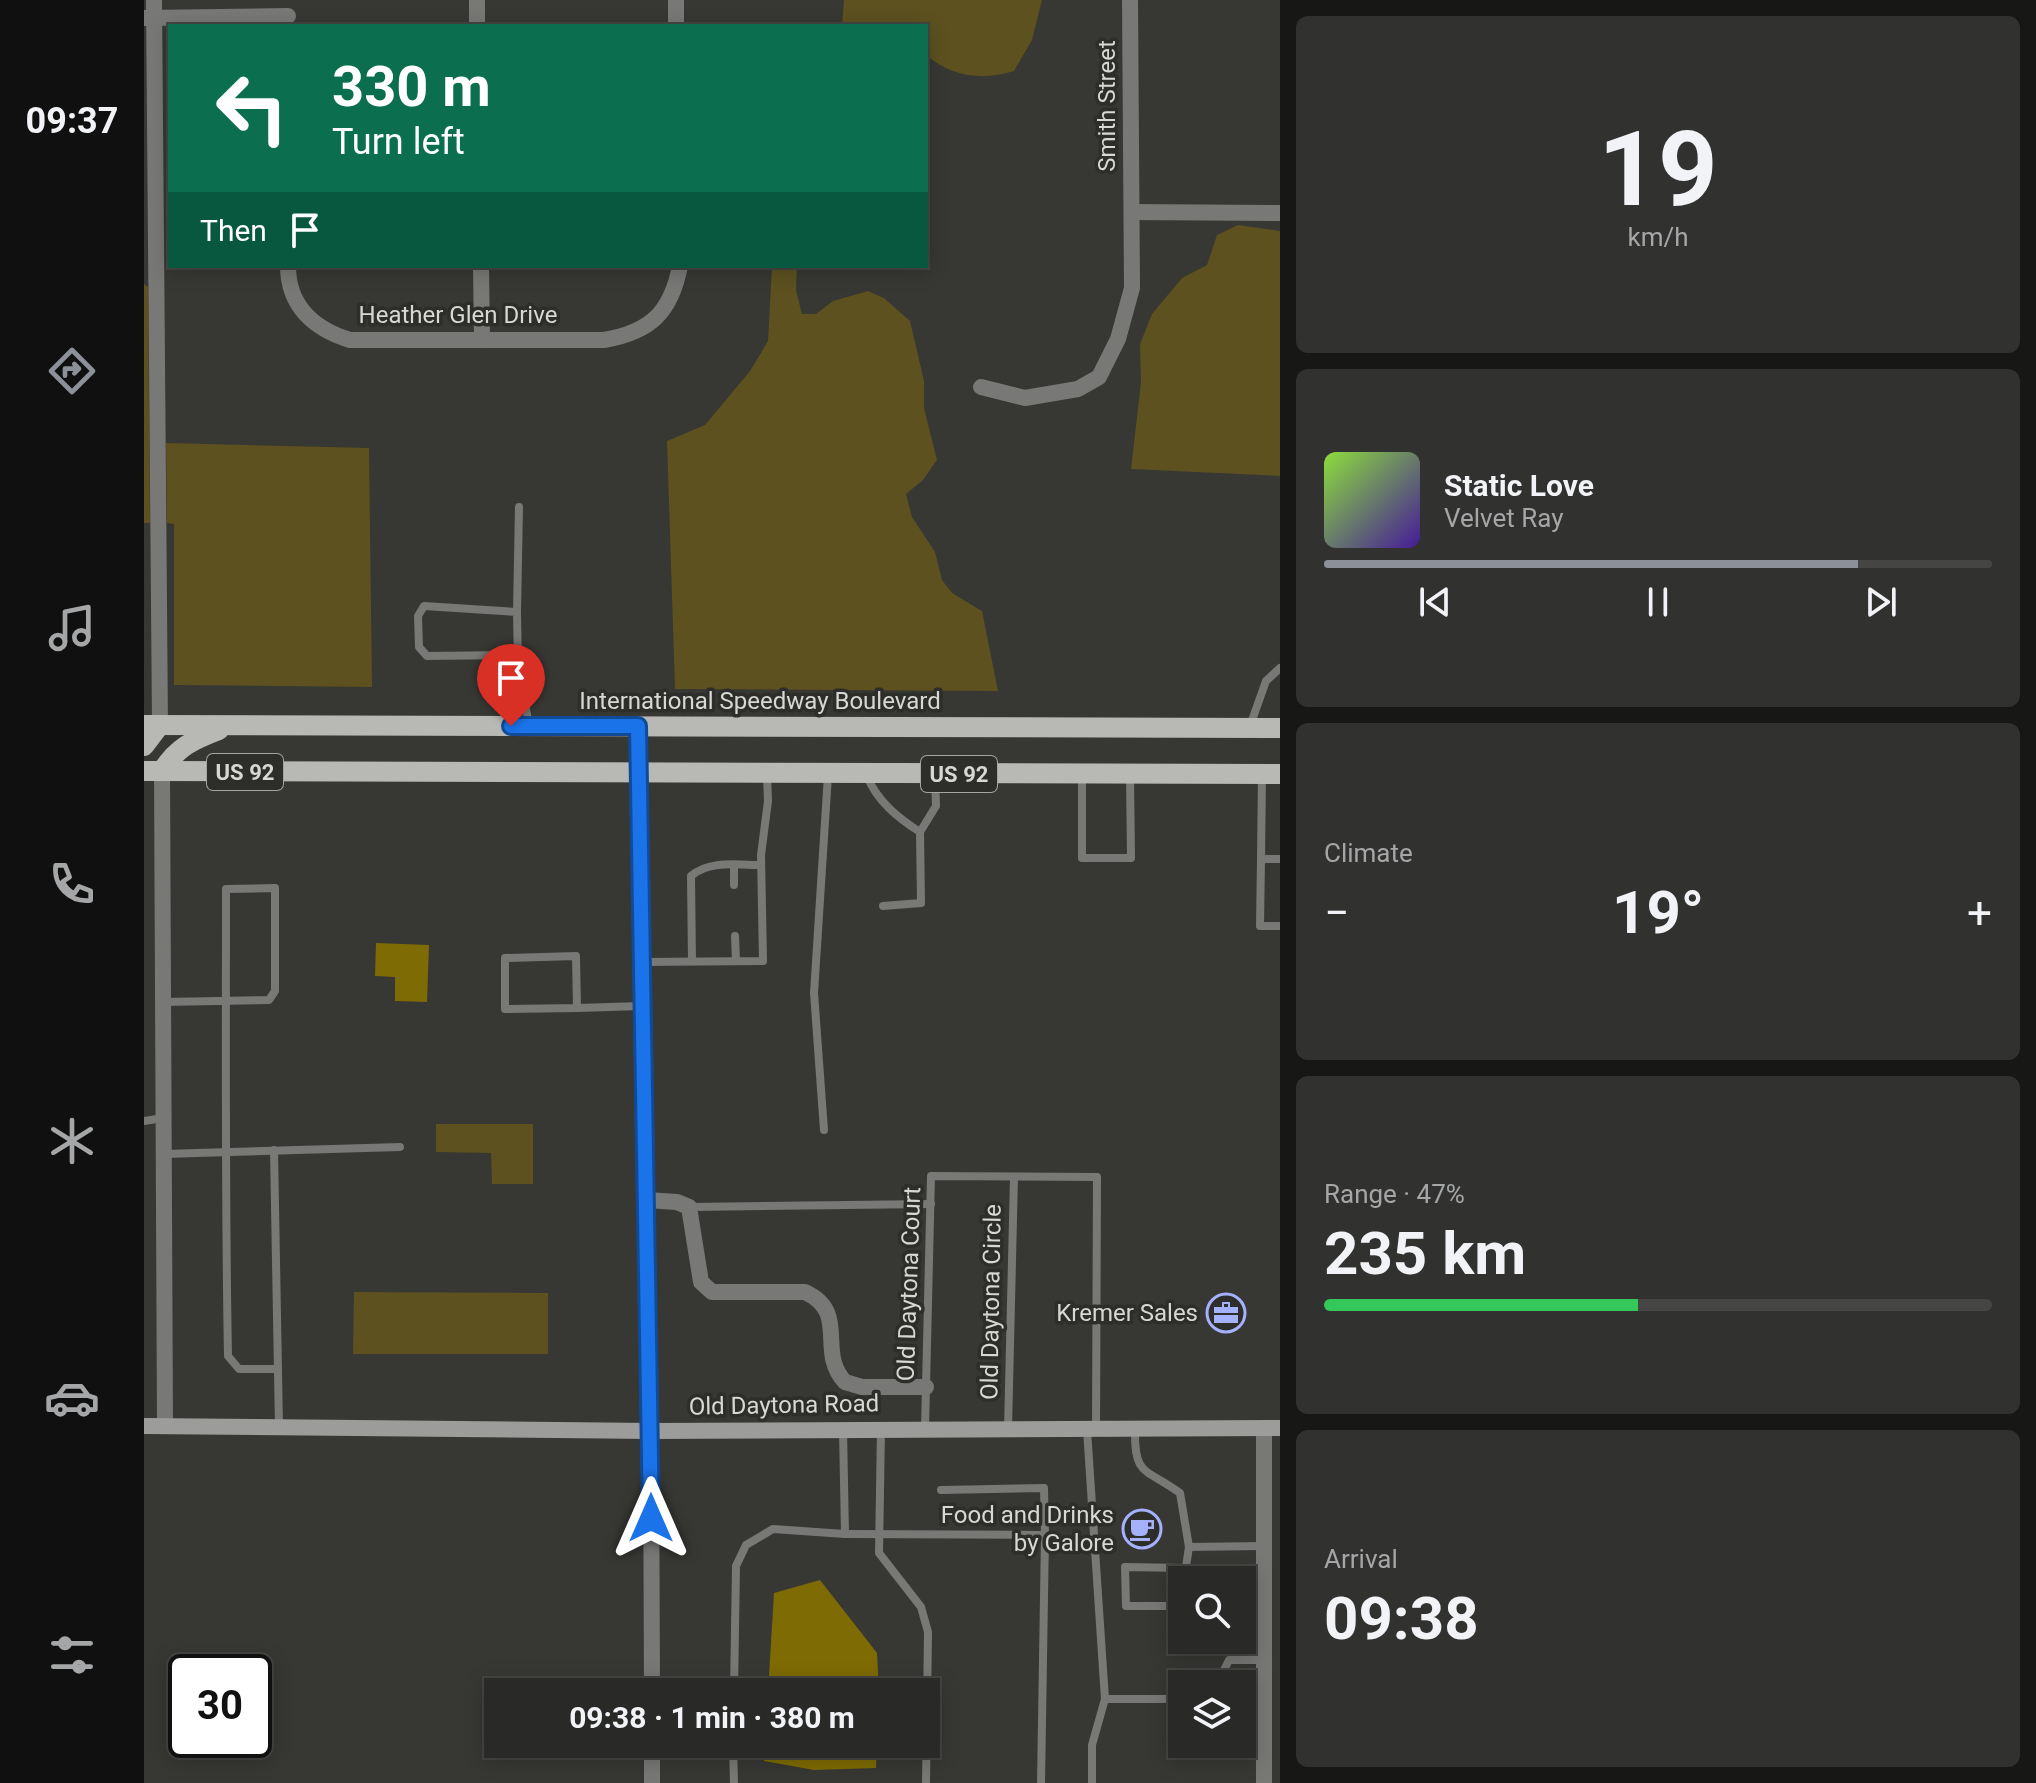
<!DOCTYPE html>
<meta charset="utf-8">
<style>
body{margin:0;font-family:Roboto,sans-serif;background:#31312f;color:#f1f3f6;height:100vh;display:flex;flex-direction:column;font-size:30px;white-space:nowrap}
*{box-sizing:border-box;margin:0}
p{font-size:26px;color:#a5a6a7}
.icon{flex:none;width:44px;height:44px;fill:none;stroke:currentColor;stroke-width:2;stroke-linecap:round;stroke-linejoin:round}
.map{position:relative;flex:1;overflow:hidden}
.side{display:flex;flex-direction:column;gap:16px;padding:16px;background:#171715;width:756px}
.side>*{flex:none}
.top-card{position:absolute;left:24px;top:24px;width:760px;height:244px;border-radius:0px;box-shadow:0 4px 20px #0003,0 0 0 2px #454544;background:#0b6e4f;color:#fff;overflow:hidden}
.fabs{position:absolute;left:1024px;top:1566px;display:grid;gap:16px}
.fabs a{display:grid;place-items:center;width:88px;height:88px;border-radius:0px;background:#292927;box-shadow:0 4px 20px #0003,0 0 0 2px #454544;font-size:40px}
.speed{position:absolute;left:24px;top:1654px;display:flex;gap:16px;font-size:40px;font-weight:700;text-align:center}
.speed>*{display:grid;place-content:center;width:104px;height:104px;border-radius:50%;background:#292927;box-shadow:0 4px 20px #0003,0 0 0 2px #454544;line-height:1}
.speed .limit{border:4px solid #111;border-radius:12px;background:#fff;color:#111}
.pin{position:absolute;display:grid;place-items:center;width:68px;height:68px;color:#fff;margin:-82px -34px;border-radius:50% 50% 50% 0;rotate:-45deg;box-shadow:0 0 8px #0007}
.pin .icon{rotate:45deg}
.me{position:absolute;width:88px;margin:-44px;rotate:0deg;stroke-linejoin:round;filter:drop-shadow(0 0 6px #0008)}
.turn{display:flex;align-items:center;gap:28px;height:168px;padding:0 32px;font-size:36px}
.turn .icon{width:104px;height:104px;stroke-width:2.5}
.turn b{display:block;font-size:56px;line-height:68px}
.then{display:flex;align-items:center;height:76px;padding:0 32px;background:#0003;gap:16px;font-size:30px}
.big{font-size:60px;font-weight:700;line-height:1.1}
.side .tile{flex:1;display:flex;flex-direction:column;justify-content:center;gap:12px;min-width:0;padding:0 28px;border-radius:12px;background:#31312f}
.side .dial{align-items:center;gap:0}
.dial b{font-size:104px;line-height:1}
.song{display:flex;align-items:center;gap:24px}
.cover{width:96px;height:96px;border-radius:12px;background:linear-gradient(135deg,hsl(90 70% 55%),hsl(260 70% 35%))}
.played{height:8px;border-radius:4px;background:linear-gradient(90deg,#8c9099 80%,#454544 80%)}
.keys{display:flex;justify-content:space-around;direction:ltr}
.heat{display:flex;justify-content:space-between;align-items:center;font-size:44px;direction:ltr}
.charge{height:12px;border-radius:6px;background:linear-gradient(90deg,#34c759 47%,#454544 0)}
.trip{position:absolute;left:340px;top:1678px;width:456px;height:80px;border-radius:0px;background:#292927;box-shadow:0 4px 20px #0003,0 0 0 2px #454544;font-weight:700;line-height:80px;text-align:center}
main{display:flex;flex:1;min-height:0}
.tabs{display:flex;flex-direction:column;width:144px;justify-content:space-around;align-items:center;background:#101010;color:#a5a6a7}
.tabs .icon{width:56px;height:56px}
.tabs .current{color:#8c9099}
.tabs b{font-size:36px;color:#f1f3f6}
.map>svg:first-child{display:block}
.green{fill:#5c511f}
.water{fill:#7e6b03}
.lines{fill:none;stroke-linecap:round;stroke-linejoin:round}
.lane{stroke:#787876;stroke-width:8}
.street{stroke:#787876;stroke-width:16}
.secondary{stroke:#9c9c9a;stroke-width:16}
.primary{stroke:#b8b8b5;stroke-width:20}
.route-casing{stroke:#114b97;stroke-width:20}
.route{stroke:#1a73e8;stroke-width:14}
.labels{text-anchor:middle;stroke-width:7;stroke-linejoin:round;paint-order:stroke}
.shield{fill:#2d2d2a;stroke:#a4a4a2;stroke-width:2}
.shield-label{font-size:22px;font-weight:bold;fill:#d7d7d5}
.street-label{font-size:24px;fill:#d7d7d5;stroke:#2d2d2a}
.poi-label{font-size:24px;fill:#d7d7d5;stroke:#2d2d2a;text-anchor:end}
</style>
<main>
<nav class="tabs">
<b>09:37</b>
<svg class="icon current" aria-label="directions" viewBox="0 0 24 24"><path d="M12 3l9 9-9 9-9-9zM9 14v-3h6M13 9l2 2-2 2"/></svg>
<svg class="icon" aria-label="music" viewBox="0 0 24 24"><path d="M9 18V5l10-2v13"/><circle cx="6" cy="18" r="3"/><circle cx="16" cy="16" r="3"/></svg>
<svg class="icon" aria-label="phone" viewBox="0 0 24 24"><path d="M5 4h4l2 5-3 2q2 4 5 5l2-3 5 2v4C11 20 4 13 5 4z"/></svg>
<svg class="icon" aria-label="climate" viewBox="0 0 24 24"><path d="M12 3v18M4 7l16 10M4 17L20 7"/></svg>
<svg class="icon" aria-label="car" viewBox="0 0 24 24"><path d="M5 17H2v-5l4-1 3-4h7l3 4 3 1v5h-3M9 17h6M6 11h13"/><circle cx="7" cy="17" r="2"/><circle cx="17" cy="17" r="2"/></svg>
<svg class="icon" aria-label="filters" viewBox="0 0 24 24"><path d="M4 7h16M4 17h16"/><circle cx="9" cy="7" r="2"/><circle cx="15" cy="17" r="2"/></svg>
</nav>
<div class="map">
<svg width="1136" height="1783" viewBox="0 0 1136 1783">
<rect width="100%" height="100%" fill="#373734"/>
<g class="green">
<path d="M700,0h198l-10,40 -18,31c-32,10 -62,6 -88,-16v-29l-14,-3 -70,3z"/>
<polygon points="1094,225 1136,231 1136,476 987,469 997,382 996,344 1008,314 1038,278 1063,265 1073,235"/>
<polygon points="628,266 653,266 652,290 658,314 672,314 689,301 724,291 740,298 766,321 780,381 780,408 793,460 779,480 762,494 768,517 791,552 798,580 808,593 838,611 854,691 531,689 523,441 561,425 606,371 624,341"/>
<polygon points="0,284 4,287 6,523 0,523"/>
<polygon points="22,443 225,448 228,687 30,685 30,524 23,523"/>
<polygon points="292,1124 389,1124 389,1184 348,1184 347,1153 292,1152"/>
<polygon points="210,1292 404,1293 404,1354 209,1354"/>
</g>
<g class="water">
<polygon points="232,943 285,945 283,1002 251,1001 251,977 231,976"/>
<polygon points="676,1580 733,1653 735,1692 624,1692 630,1593"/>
<polygon points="620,1744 733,1744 732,1768 670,1770 620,1761"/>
</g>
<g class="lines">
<g class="lane">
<polyline points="373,612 375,507"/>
<polyline points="374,655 283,656 275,647 274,616 280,606 373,612 374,667 385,725"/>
<polyline points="1106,726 1122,681 1136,668"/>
<polyline points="1118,774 1117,859 1136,859"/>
<polyline points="938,775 938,858 987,858 986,776"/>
<path d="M723,776c10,25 31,42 53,56"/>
<polyline points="1117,859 1116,926 1136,926"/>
<polyline points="590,865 590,885"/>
<polyline points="739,906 777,903 776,832 792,806 791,775"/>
<polyline points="591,936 592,961"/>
<path d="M548,961l-1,-85c18,-16 47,-11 70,-11"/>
<polyline points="498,962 619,961 617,855 624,801 623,775"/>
<path d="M20,1002l105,-2 6,-9v-103l-49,1c0,156 -1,312 2,467l11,13h39"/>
<polyline points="433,1008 361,1009 361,958 432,956 433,1008 498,1006"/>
<polyline points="0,1121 19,1118"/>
<polyline points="680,1130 670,993 684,775"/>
<polyline points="130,1150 135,1427"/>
<polyline points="20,1154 256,1147"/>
<polyline points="546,1207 787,1204"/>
<polyline points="781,1428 787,1176 953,1177 952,1430"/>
<polyline points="737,1429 735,1553 777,1607 784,1632 782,1783"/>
<polyline points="864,1429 870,1177"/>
<polyline points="943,1430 961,1699 1038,1699"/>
<path d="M991,1430c-1,47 11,38 45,63l9,54 75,-1"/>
<polyline points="797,1490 900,1488 901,1535"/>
<polyline points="701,1534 901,1535 897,1783"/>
<polyline points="1040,1580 1045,1547"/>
<polyline points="1038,1591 1036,1606 982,1606 981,1567 1042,1568"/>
<polyline points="1073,1684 1085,1660 1120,1660"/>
<polyline points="590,1692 592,1566 602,1545 629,1529 701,1534 699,1429"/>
<polyline points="589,1744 590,1783"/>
<polyline points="948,1783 948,1745 961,1699"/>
</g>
<g class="street">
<polyline points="10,0 16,725"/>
<polyline points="333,0 333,26"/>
<polyline points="532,0 532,26"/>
<polyline points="1,18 144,16"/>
<polyline points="988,212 1136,213"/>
<path d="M144,266c0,40 26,63 62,74h254c47,-8 67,-28 76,-74"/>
<polyline points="337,266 338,340"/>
<polyline points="837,387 881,398 934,389 955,377 974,339 988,288 986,0"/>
<polyline points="18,771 21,1426"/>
<path d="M502,1200l31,2 12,5 12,75 11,10h93c45,21 11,59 40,90l17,5h64"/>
<polyline points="507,1431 508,1692"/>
<polyline points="508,1744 508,1783"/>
<polyline points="1120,1783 1120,1428"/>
</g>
<g class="secondary">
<polyline points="494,726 507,1431"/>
<polyline points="0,1426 507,1431 1136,1428"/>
</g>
<g class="primary">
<polyline points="0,725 1136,728"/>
<polyline points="0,746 16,725"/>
<polyline points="0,771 1136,774"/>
<path d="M18,771c15,-24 31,-31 57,-41"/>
</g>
</g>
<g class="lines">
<defs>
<polyline id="route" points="367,726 494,726 507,1518"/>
</defs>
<use href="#route" class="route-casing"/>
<use href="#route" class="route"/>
</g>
<defs>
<symbol id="office-ring" viewBox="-11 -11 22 22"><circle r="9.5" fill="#2d2d2a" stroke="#a6b1fc" stroke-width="1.5"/><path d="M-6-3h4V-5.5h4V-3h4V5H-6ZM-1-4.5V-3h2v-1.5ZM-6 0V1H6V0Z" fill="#a6b1fc"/></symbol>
<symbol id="cafe-ring" viewBox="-11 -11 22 22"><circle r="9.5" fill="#2d2d2a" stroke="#a6b1fc" stroke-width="1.5"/><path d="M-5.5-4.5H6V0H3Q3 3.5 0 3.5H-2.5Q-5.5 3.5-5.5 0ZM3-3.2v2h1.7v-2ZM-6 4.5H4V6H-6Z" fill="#a6b1fc"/></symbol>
</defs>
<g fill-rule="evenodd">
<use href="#office-ring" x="1060" y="1291" width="44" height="44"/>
<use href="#cafe-ring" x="976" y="1507" width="44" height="44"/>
</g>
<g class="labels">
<g class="shield">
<rect x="63" y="754" width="76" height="36" rx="6"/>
<rect x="777" y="756" width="76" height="36" rx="6"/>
</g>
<g class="shield-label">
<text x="101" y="780">US 92</text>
<text x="815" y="782">US 92</text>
</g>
<g class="street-label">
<text transform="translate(963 106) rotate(-90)" y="8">Smith Street</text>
<text x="314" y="323">Heather Glen Drive</text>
<text x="616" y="709">International Speedway Boulevard</text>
<text transform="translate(765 1284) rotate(-88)" y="8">Old Daytona Court</text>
<text transform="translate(847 1302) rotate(-89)" y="8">Old Daytona Circle</text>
<text transform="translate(640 1405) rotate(-1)" y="8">Old Daytona Road</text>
</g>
<g class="poi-label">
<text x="1054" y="1321">Kremer Sales</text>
<text x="970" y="1523">Food and Drinks<tspan x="970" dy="28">by Galore</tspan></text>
</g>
</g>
</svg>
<div class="fabs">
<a><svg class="icon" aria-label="search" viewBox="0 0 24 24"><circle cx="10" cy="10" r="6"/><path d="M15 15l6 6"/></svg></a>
<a><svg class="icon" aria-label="layers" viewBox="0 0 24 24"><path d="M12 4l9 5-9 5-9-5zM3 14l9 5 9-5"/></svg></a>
</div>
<div class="speed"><div class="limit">30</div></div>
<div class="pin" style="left:367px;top:726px;background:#d93025"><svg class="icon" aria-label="arrive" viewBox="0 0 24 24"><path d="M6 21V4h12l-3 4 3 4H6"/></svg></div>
<svg class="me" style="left:507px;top:1518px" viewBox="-20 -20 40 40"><path d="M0-17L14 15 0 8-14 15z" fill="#1a73e8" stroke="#fff" stroke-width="4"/></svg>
<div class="trip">09:38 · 1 min · 380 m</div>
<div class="top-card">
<div class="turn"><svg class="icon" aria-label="left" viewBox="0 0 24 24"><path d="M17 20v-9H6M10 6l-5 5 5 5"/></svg><div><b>330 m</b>Turn left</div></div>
<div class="then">Then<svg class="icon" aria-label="arrive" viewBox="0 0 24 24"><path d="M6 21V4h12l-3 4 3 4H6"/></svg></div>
</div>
</div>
<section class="side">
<div class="tile dial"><b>19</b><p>km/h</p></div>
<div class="tile">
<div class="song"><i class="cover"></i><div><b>Static Love</b><p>Velvet Ray</p></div></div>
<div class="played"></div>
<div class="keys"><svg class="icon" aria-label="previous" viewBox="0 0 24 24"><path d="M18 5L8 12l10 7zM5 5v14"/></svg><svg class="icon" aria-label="pause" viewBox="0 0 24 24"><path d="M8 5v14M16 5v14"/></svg><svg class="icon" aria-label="next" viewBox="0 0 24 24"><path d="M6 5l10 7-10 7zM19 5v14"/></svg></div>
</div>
<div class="tile"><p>Climate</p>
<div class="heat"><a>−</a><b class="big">19°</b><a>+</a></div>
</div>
<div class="tile"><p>Range · 47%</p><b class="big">235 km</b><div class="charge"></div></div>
<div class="tile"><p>Arrival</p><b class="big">09:38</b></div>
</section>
</main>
